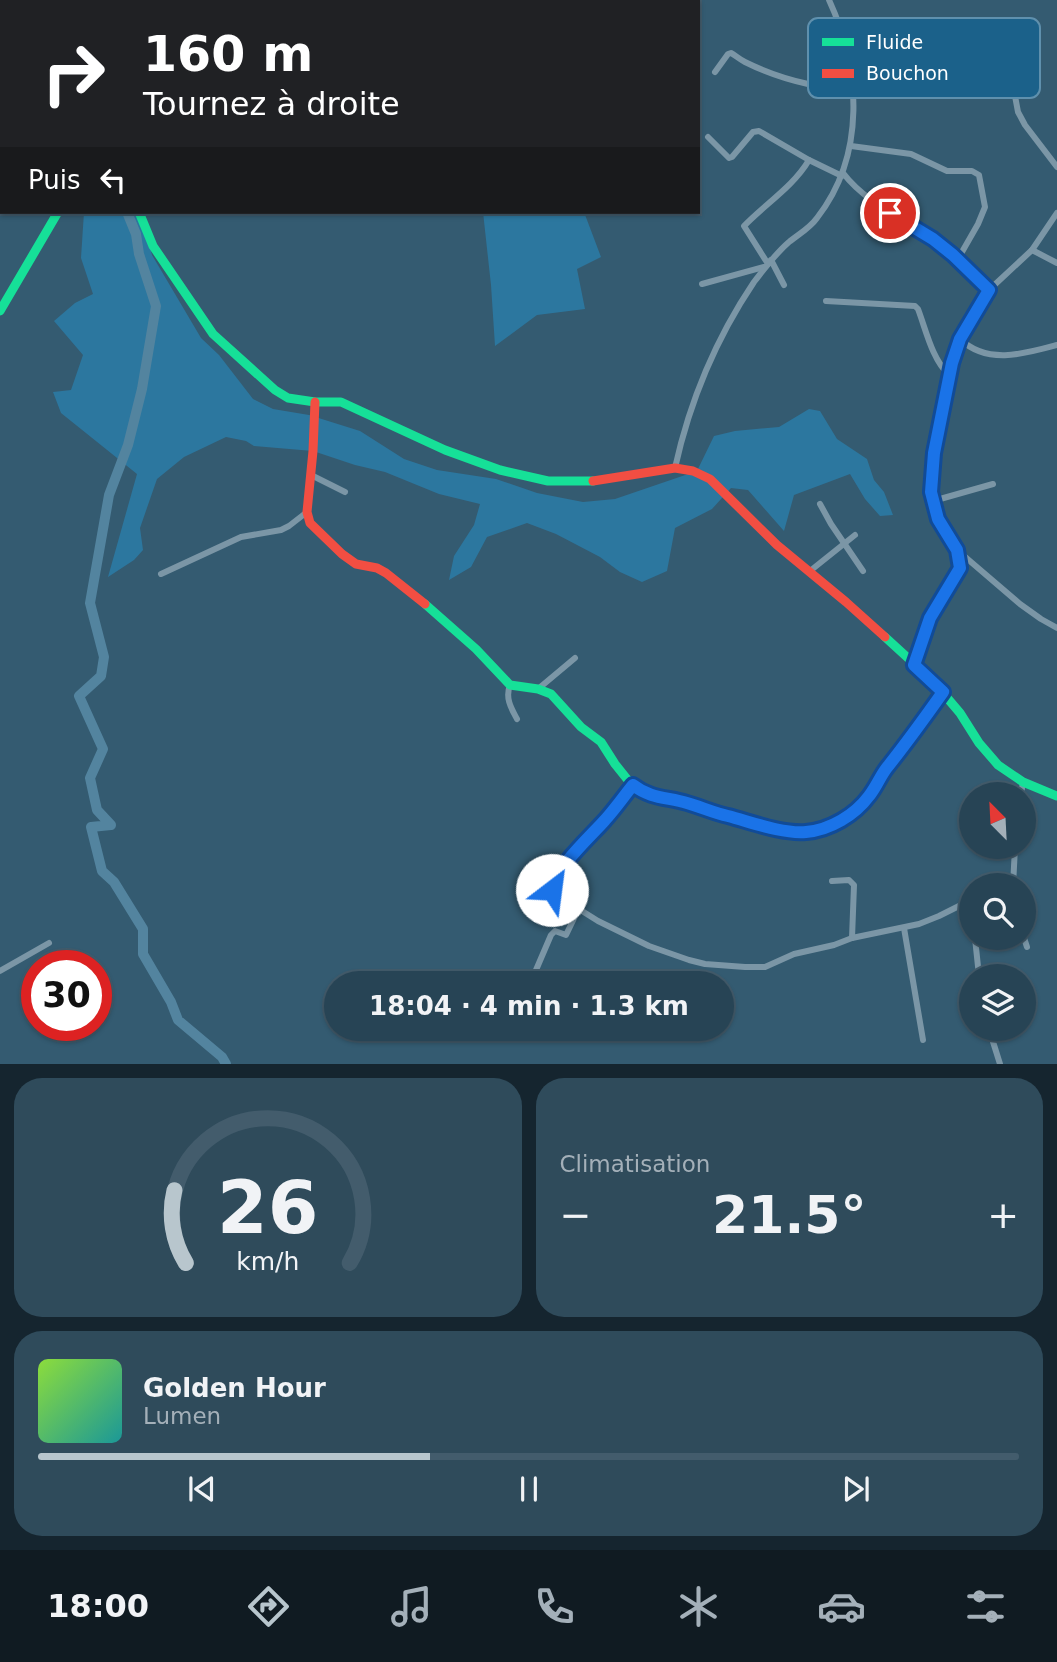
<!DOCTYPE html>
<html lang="fr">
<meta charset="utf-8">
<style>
body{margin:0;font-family:"DejaVu Sans",sans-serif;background:#2f4b5b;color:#f1f3f6;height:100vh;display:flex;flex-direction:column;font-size:26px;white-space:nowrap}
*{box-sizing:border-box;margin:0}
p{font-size:23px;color:#a4b0b9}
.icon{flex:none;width:38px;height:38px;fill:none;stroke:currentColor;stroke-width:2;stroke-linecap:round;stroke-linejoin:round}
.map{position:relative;height:1064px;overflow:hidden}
.sheet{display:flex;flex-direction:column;gap:14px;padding:14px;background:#15252f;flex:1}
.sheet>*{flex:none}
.guide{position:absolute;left:0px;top:0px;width:700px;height:214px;box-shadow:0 2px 5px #0004,0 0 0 2px #435c6c;background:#202124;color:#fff;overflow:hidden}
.needle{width:46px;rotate:336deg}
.controls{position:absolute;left:959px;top:782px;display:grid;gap:14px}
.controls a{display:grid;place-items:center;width:77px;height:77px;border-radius:50%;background:#274455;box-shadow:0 2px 5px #0004,0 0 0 2px #435c6c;font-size:35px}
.speed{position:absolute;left:21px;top:950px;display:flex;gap:14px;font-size:35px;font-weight:700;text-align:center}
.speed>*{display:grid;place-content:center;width:91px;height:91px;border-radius:50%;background:#274455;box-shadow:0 2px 5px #0004,0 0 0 2px #435c6c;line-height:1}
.speed .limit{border:10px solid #d22;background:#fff;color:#111}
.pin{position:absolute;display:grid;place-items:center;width:60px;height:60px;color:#fff;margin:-30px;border:4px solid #fff;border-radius:50%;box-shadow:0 2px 7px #0007}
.me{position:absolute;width:77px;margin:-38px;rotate:30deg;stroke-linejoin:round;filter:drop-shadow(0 0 5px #0008)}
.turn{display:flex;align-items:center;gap:24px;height:147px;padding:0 28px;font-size:32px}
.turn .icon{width:91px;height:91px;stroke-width:2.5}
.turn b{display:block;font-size:49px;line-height:60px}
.then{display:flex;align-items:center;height:66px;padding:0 28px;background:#0003;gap:14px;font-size:26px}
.big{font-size:52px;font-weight:700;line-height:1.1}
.sheet .card{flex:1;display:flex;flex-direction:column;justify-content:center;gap:10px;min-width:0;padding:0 24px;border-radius:28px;background:#2f4b5b}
.sheet .dial{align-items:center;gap:0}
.dial svg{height:182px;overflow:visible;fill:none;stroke:#435c6c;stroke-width:7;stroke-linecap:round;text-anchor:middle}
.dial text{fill:#f1f3f6;stroke:none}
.song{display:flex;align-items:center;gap:21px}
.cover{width:84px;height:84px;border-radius:10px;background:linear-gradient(135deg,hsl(90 70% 55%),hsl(180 70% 35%))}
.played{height:7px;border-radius:4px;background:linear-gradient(90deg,#b8c6cd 40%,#435c6c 40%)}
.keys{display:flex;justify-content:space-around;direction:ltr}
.heat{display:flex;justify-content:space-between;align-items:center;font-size:38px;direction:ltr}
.sheet .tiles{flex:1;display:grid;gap:14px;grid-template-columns:1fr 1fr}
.card:last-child{grid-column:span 2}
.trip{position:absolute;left:324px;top:971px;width:410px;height:70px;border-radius:35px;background:#274455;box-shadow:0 2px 5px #0004,0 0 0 2px #435c6c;font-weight:700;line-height:70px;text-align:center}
.tabs{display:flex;height:112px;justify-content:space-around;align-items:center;background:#101b22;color:#a4b0b9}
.tabs .icon{width:49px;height:49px}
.tabs .selected{color:#b8c6cd}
.tabs b{font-size:32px;color:#f1f3f6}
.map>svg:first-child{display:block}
.green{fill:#2c779f}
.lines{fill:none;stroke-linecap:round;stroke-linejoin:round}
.river{stroke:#53849f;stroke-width:10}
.street{stroke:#7b96a6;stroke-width:6}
.fast{stroke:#16e098;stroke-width:9}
.jam{stroke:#f24e42;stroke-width:9}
.route-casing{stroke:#114b97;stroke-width:18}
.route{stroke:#1a73e8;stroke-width:12}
.key{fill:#1b618a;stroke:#5f90ad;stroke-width:2}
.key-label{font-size:19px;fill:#fff}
</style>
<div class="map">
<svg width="1057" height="1064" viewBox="0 0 1057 1064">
<rect width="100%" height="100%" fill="#345b71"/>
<g class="green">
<polygon points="84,212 141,212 152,255 201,338 219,355 253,399 273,409 309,415 360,431 404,459 437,470 496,479 537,493 583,502 615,499 697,471 714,436 735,431 779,427 809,409 820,411 837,439 867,459 874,480 884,492 893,515 880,516 865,499 850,474 794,495 784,531 748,490 731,488 712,509 675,528 667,571 642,582 620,572 600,557 556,534 527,523 487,537 471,567 449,580 454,556 474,525 480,504 439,494 385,472 355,465 313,451 254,446 246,441 226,437 184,457 157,479 140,528 143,550 134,560 108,577 137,474 61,413 53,392 71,390 83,355 54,321 75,303 93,294 81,258"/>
<polygon points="483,212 584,212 601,257 577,269 585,309 537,315 495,346 491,285"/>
</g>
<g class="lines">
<g class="river">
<polyline points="75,0 75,2"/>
<polyline points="127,212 136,234 139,254 156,306 142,389 128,445 109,495 90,603 104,657 101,676 79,696 103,749 90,778 97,810 111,825 91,827 102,871 114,882 143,929 143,954 171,1002 178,1020 222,1057 226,1064"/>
</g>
<g class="street">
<polyline points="95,0 95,2"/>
<path d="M715,72l13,-18 3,-1c4,2 8,6 14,9 20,10 40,17 63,22 16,3 29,6 44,-2"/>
<polyline points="1015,96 1018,112 1025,125 1057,167"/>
<polyline points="708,137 729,158 732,157 753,132 759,131 809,160 842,176"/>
<polyline points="851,146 911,154 947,171 972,171 979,175 985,207 978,224 958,259"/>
<path d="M843,173c23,30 58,44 89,65 21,14 39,34 57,52"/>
<polyline points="1057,213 1032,250 989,290 960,339 949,375 934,453 931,483 931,492 938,519 957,550 1020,604 1041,619 1057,628"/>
<polyline points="1032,250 1057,263"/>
<polyline points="771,260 784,285"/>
<path d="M768,264l-24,-38c21,-22 49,-39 65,-66"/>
<polyline points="702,284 764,267"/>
<path d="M826,301l89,5 3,3c8,21 14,50 31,66"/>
<path d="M960,339c27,26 64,15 97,6"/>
<path d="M675,468c15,-68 40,-128 79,-186 11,-14 21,-28 35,-40 10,-8 21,-14 28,-24 49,-63 44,-149 12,-218"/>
<polyline points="311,475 345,492"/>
<polyline points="933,501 993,484"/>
<polyline points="820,504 831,524 863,571"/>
<polyline points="810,571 855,535"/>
<polyline points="161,574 241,537 281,530 289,526 307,512"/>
<polyline points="914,665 930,618 959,568 957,550"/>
<path d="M510,685c-5,13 1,23 7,34"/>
<polyline points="538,689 575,658"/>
<path d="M633,785c-9,11 -18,24 -28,35 -13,15 -52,50 -53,70l3,4 43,27 51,25 40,14 16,4 40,3h20l29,-13 40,-9 18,-7 67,-14 20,-8 32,-16"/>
<polyline points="1021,794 1023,782"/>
<polyline points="832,881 849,880 854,885 852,938"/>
<polyline points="1013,886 1015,847"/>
<polyline points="904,928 923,1040"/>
<polyline points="975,938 979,976"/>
<polyline points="1024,938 1027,947"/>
<polyline points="0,971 49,943"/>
<polyline points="530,984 551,935 555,931 566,935 578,910"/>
<polyline points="989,1029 1000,1064"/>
</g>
<g class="fast">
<polyline points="139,212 153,246 213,334 275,390 288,398 315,402 341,402 445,450 500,470 548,481 593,481"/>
<polyline points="0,311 58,212"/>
<polyline points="425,604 476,649 510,685 538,689 551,694 581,727 601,742 615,764 627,779 637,788 649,795 663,799 686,803 715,813 787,830"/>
<polyline points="885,637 932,680 960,713 979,743 998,765 1023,782 1057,796"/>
</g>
<g class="jam">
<polyline points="128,2 129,0"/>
<polyline points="315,402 313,451 307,512 310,523 342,554 356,564 377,568 386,573 425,604"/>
<polyline points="593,481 675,468 693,471 710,479 777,545 846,602 885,637"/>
<path d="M787,830c32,5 60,-8 81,-33 8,-9 13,-22 20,-32 18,-24 37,-49 55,-73"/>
</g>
</g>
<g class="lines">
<defs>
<path id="route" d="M552,890c1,-20 40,-55 53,-70 10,-11 19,-24 28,-35 18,14 34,12 54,18 14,4 27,10 41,13 23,6 54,18 78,16 24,-2 49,-17 63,-36 8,-10 12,-22 20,-31 19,-24 37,-49 54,-73l-29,-27 16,-47 30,-50 -3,-18 -19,-31 -7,-27 3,-39 18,-90 8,-24 29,-49 -36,-35 -20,-16 -43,-26"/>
</defs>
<use href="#route" class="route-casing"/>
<use href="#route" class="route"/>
</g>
<rect x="808" y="18" width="232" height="80" rx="10" class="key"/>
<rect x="822" y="38" width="32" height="8" fill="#16e098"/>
<rect x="822" y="69" width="32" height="9" fill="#f24e42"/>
<g class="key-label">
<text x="866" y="49">Fluide</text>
<text x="866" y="80">Bouchon</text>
</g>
</svg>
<div class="controls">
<a><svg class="needle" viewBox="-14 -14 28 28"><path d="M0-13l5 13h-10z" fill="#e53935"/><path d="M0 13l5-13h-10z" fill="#a4b0b9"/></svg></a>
<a><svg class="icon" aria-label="search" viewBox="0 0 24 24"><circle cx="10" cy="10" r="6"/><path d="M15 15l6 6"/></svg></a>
<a><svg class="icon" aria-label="layers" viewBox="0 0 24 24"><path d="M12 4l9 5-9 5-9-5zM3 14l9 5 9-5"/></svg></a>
</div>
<div class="speed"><div class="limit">30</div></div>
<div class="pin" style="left:890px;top:213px;background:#d93025"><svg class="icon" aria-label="arrive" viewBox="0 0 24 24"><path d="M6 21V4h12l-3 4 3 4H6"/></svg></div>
<svg class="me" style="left:552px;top:890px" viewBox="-20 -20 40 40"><circle r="19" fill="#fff"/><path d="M0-13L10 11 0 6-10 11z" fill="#1a73e8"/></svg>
<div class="trip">18:04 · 4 min · 1.3 km</div>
<div class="guide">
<div class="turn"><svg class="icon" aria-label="right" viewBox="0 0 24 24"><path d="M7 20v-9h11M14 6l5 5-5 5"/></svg><div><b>160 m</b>Tournez à droite</div></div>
<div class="then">Puis<svg class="icon" aria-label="left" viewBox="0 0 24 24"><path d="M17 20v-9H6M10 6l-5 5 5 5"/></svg></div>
</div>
</div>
<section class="sheet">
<div class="tiles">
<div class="card dial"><svg viewBox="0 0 100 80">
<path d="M14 69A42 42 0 1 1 86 69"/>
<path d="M14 69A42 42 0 0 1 9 37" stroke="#b8c6cd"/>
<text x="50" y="56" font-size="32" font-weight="700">26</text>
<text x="50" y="72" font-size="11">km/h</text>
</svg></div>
<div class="card"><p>Climatisation</p>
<div class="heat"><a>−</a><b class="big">21.5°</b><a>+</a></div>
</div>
<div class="card">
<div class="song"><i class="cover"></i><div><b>Golden Hour</b><p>Lumen</p></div></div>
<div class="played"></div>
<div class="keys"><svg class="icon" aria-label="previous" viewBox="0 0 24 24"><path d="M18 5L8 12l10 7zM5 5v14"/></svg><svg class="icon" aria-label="pause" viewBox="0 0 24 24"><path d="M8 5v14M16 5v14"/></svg><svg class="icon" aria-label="next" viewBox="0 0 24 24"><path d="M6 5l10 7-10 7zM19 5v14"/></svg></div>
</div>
</div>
</section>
<nav class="tabs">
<b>18:00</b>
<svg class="icon selected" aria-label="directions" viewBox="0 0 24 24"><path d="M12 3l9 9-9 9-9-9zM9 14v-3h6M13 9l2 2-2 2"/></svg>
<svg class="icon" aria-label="music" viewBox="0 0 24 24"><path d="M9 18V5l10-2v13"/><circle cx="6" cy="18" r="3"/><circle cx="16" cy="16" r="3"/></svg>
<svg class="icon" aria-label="phone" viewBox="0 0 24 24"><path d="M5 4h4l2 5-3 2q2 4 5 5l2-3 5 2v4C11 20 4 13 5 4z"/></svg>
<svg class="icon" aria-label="climate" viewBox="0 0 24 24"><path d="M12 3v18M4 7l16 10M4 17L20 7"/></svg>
<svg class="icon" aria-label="car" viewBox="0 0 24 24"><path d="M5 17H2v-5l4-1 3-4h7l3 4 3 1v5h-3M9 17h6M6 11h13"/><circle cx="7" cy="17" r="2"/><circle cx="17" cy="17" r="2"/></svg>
<svg class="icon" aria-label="filters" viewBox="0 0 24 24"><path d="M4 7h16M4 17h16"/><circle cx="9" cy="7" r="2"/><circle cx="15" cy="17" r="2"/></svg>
</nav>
